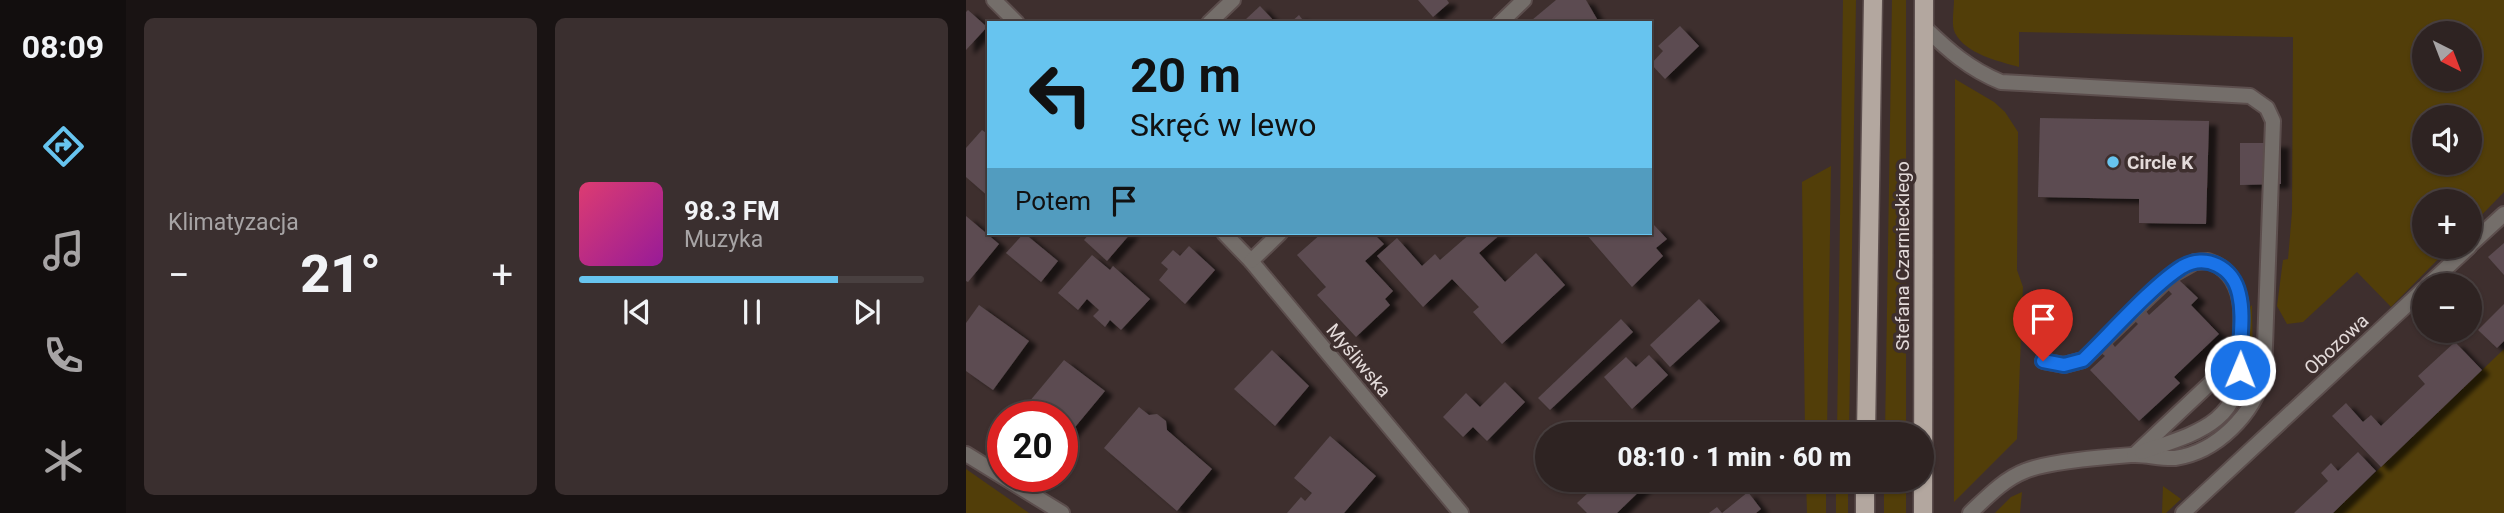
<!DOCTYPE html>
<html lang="pl">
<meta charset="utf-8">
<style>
body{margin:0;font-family:Roboto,sans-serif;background:#3a2f2f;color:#f1f3f6;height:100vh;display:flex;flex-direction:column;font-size:26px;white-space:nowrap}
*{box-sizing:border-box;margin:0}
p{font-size:23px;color:#a7a4a5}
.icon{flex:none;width:38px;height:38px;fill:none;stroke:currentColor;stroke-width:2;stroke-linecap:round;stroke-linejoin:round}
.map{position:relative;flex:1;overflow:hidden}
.panel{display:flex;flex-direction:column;gap:18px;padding:18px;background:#191313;width:840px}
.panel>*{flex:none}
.guide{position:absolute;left:21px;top:21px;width:665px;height:214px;border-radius:0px;box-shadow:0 2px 5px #0004,0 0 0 2px #494040;background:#67c4ef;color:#111;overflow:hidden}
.needle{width:46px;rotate:138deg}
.tools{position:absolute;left:1446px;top:21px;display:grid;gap:14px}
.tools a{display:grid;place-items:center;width:70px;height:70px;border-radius:50%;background:#2e2322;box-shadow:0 2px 5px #0004,0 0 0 2px #494040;font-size:35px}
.speed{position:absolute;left:21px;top:401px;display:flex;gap:14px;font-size:35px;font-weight:700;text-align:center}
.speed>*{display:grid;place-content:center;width:91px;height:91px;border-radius:50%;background:#2e2322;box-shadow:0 2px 5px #0004,0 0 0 2px #494040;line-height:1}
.speed .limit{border:10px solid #d22;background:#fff;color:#111}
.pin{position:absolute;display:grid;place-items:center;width:60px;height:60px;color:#fff;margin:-72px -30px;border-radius:50% 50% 50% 0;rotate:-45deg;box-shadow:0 0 7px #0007}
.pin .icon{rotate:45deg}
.me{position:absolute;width:77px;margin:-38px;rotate:1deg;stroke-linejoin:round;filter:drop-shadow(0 0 5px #0008)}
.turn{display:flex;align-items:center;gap:24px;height:147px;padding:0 28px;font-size:32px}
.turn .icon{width:91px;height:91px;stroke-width:2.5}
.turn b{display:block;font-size:49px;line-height:60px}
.then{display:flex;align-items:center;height:66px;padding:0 28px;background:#0003;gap:14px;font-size:26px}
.big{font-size:52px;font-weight:800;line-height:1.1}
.panel .widget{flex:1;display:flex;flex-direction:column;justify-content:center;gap:10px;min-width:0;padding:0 24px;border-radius:10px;background:#3a2f2f}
.song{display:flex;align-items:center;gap:21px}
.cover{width:84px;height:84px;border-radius:10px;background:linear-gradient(135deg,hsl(340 70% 55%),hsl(300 70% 35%))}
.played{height:7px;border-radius:4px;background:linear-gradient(90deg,#67c4ef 75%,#494040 75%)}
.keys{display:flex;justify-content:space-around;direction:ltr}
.heat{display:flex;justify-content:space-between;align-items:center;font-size:38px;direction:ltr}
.panel .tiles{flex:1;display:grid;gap:18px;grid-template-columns:repeat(2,1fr)}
.trip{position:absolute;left:569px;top:422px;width:399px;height:70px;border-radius:35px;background:#2e2322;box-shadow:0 2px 5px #0004,0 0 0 2px #494040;font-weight:800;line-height:70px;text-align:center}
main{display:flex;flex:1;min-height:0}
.tabs{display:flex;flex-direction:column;width:126px;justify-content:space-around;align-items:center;background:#120e0e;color:#a7a4a5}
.tabs .icon{width:49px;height:49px}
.tabs .active{color:#67c4ef}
.tabs b{font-size:32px;color:#f1f3f6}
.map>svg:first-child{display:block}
.green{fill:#523e09;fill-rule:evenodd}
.building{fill:#5b4c51;filter:url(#shadow)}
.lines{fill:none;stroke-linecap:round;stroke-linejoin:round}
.service-casing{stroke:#5c4e4d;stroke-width:18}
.minor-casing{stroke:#5c4e4d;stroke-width:18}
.primary-casing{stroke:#5c4e4d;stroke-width:21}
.service{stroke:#746e6a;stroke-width:14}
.minor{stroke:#746e6a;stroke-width:14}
.primary{stroke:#b3a79f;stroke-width:18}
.route-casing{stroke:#114b97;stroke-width:18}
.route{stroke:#1a73e8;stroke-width:12}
.poi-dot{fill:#67c4ef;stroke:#3e2f2e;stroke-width:2.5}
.labels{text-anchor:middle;stroke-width:7;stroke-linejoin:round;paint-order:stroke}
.poi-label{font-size:19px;font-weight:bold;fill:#e3dad9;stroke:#3e2f2e;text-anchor:start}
.street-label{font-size:19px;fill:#e3dad9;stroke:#3e2f2e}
</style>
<main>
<nav class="tabs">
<b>08:09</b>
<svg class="icon active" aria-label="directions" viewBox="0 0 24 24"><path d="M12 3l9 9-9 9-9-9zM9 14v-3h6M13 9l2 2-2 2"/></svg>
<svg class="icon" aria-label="music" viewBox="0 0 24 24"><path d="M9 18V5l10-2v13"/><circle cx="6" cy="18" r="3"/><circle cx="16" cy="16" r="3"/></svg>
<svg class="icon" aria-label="phone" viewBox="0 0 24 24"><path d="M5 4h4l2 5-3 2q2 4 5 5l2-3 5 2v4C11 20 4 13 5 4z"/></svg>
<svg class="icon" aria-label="climate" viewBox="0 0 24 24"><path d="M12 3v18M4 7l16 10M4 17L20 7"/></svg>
</nav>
<section class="panel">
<div class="tiles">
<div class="widget"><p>Klimatyzacja</p>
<div class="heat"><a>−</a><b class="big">21°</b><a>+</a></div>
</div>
<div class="widget">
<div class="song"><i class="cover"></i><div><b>98.3 FM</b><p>Muzyka</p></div></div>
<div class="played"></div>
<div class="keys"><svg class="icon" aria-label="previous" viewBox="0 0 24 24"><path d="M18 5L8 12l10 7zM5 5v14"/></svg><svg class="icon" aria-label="pause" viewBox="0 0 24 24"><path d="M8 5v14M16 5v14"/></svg><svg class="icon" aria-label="next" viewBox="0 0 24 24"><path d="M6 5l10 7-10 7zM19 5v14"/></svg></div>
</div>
</div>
</section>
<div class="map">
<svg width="1538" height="513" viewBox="0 0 1538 513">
<defs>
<filter id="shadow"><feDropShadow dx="8" dy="4.5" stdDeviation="2" flood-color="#0009"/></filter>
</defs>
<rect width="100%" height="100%" fill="#3e2f2e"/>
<g class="green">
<polygon points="877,0 890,0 883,434 871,434"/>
<polygon points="926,0 940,0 940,434 919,434"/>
<path d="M988,0h550v192l-35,36v-27h-45v46h26l-59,60 -34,-35 -54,50 -16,2 -10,-18 6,-46 5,-1 4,-47 1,-175 -274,-5v35c-21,-6 -53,-13 -64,-34 -4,-8 -1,-23 -1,-33zM1458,33h45v46h-45zM1458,117h45v46h-45z"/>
<polygon points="989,79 1028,102 1039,112 1052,132 1051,270 1057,287 1051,439 988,502"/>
<polygon points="865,166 861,434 839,434 836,182"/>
<polygon points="1286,305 1287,372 1283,381 1283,308"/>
<polygon points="1538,349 1538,513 1367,513"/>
<polygon points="0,469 63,513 0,513"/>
<polygon points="840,480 860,480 860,513 841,513"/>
<rect x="870" y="480" width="12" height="33"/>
<rect x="918" y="480" width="22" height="33"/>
<polygon points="1197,486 1215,499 1200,513 1196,513"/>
<polygon points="1056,492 1054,513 1029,513 1045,497"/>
</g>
<g class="building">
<polygon points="452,0 481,0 483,3 467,17"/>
<polygon points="590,0 620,0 631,19 626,23 568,23 566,20"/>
<polygon points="294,6 310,23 282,23 279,20"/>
<polygon points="2,10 21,27 0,50 0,12"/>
<polygon points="333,15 339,23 324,23"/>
<polygon points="714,26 733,46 699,79 685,64 697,51 692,46"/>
<polygon points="1074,118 1243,121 1240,224 1173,223 1173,199 1072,197"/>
<polygon points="16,130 23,135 23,197 0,177 0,148"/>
<polygon points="1274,143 1315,143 1315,184 1274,185"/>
<polygon points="0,216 33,244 2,282 0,281"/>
<polygon points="688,225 701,239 690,248 697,256 666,287 620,234 678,234 684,233"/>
<polygon points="58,233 92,261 75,282 40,253"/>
<polygon points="124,233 165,233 141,261 118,240"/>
<polygon points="356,233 407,233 418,244 399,261 427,291 419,299 424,305 390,337 351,295 360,287 331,255"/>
<polygon points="505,233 536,233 513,253 539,282 570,253 599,285 536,344 507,312 513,307 486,279 457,307 411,256 431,238 456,266 469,254 474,260"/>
<polygon points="1538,243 1538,275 1522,257"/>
<polygon points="223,246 249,270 219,304 193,280 202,269 195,263 207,250 214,256"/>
<polygon points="126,255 144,270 147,266 184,299 155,330 144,320 139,327 127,316 133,310 121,299 112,310 92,293"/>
<polygon points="1213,280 1232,298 1225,305 1253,334 1208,377 1214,383 1173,421 1124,370 1139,356 1135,353 1146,343 1149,347 1172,324 1169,321 1180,311 1183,315 1206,294 1202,290"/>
<polygon points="733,299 754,321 704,367 684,345"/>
<polygon points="1538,304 1538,341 1531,348 1512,330"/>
<polygon points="13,305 63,341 27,390 0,371 0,323"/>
<polygon points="655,319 667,332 584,410 572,398"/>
<polygon points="1489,342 1516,370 1415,467 1366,416 1380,403 1397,422 1405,415 1415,426 1459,384 1452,376"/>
<polygon points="306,350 343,386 309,426 268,389"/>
<polygon points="683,355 702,375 666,409 638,377 660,357 670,367"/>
<polygon points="98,360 139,391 100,438 96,434 96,416 79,416 63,402"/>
<polygon points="539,382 559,402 521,441 507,427 497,437 477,417 500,393 514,407"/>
<polygon points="173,407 183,415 191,414 200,421 201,430 246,469 211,511 138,448"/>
<polygon points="364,436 410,476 378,513 321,513 335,497 339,501 346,493 328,478"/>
<polygon points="1392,452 1410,471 1367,513 1328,513 1362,481 1355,473 1365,463 1372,471"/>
<polygon points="636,480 681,480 683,482 651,513 621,513 611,503"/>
<polygon points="782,492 795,509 790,513 743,513 751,507 756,513"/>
</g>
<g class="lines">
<defs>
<g id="service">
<path d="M957,26c25,24 46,43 78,56l249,14 17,12 6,13 -9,253c-10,40 -47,78 -89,84 -15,1 -29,-4 -43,-3 -27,2 -83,6 -107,16 -21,8 -38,26 -55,42"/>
<path d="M1077,361l21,4 19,-5 89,-85 23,-13 13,-1c40,13 35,61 31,95l-105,99"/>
<path d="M1176,452c52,-18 103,-29 97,-96"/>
<polyline points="0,454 96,513"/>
</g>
<g id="minor">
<polyline points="28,0 51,23"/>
<polyline points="243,23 267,0"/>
<polyline points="534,23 558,0"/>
<polyline points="258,233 285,261 495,513"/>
<polyline points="1503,246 1538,214"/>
<polyline points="285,261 314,233"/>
<polyline points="1462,285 1503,247"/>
<polyline points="1217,513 1458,289"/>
</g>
<g id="primary">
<polyline points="900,434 907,0"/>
<polyline points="899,513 899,480"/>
<polyline points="957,513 958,0"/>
</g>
</defs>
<use href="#service" class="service-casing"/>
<use href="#minor" class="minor-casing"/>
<use href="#primary" class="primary-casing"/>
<use href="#service" class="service"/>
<use href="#minor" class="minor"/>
<use href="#primary" class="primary"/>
</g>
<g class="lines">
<defs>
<path id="route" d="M1077,361l21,4 19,-5c26,-25 70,-75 99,-93 24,-14 51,0 57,27 6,25 -1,51 1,76"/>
</defs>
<use href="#route" class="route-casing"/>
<use href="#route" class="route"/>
</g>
<circle class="poi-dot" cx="1147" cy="162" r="7"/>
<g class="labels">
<g class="poi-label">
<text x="1161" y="169">Circle K</text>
</g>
<g class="street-label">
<text transform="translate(936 256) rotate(-90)" y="7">Stefana Czarnieckiego</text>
<text transform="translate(1370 344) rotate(-43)" y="7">Obozowa</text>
<text transform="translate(393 360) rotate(50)" y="7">Myśliwska</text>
</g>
</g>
</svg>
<div class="tools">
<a><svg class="needle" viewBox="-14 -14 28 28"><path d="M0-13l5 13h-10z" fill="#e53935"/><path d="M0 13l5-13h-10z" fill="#a7a4a5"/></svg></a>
<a><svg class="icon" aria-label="sound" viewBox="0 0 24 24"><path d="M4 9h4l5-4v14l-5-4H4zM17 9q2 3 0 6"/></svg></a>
<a>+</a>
<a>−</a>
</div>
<div class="speed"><div class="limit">20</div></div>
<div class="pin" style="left:1077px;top:361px;background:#d93025"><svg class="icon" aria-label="arrive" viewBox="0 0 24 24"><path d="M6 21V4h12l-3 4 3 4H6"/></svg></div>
<svg class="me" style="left:1274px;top:370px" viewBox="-20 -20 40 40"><circle r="17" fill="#1a73e8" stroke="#fff" stroke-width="3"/><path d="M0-11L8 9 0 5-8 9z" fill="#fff"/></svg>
<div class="trip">08:10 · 1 min · 60 m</div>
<div class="guide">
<div class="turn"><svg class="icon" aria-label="left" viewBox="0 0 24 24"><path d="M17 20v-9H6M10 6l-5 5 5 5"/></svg><div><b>20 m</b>Skręć w lewo</div></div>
<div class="then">Potem<svg class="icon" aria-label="arrive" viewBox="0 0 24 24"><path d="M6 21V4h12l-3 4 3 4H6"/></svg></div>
</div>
</div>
</main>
